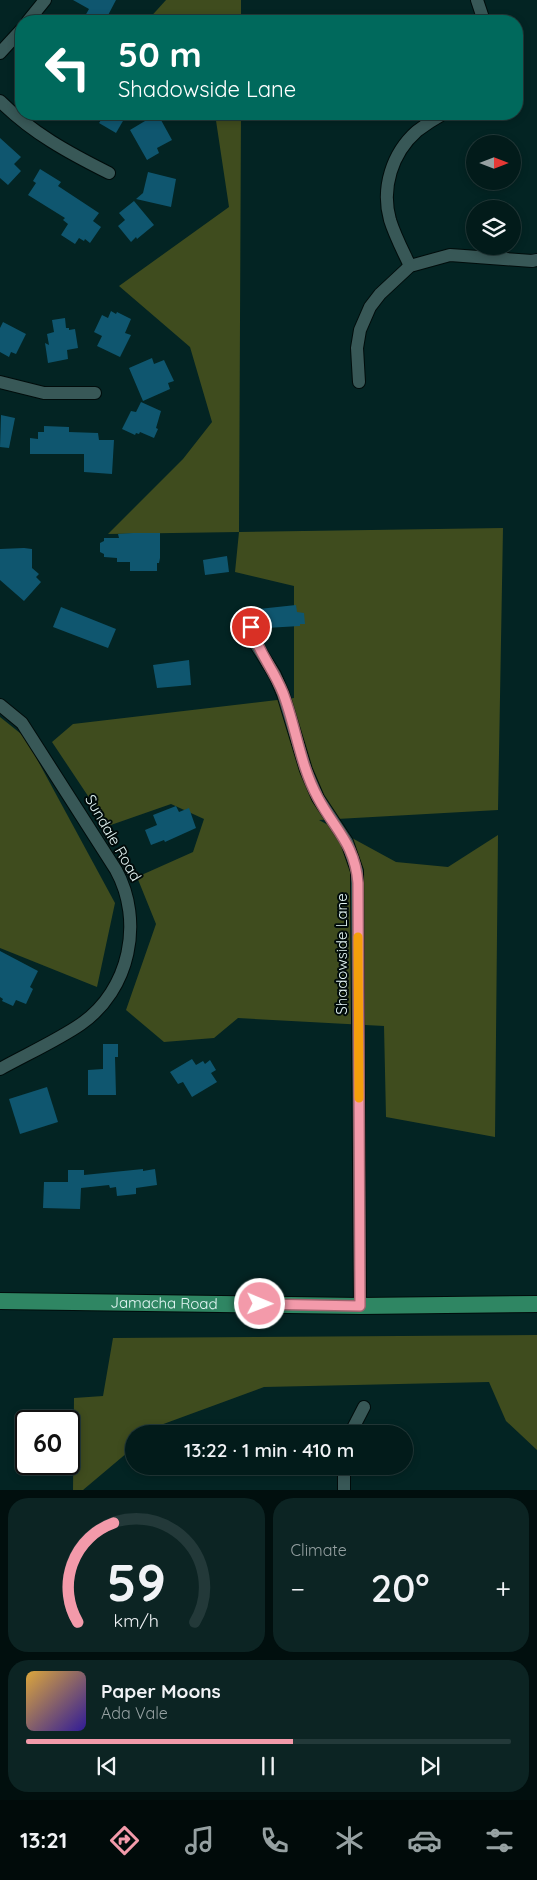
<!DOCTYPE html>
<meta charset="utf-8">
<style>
body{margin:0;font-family:Quicksand,sans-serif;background:#0c2423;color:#f1f3f6;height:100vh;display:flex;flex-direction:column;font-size:19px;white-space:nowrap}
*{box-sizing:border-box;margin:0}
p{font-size:16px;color:#96a1a2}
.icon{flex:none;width:28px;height:28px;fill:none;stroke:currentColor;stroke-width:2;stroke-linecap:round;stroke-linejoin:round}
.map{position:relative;height:1490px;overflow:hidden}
.sheet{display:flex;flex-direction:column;gap:8px;padding:8px;background:#010f0e;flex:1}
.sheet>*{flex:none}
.guide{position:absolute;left:15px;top:15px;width:508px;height:105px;border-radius:20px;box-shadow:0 2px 8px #0003,0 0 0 1px #233939;background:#00695c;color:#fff;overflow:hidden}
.needle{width:32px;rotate:90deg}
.fabs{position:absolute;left:466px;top:135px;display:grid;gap:10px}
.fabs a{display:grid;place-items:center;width:55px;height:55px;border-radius:50%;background:#021b1a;box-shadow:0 2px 8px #0003,0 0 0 1px #233939;font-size:25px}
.speed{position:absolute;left:15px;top:1410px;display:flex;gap:10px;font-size:25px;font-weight:700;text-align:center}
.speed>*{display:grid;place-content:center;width:65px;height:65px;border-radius:50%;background:#021b1a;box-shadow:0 2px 8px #0003,0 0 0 1px #233939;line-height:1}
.speed .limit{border:2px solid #111;border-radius:8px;background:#fff;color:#111}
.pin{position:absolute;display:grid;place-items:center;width:42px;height:42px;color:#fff;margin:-21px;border:2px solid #fff;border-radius:50%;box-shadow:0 1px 5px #0007}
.me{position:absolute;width:55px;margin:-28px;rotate:91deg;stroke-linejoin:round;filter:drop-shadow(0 0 4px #0008)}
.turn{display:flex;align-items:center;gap:18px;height:105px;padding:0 20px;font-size:22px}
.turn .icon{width:65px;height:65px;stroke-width:2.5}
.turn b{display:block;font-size:35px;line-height:42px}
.big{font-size:38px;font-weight:600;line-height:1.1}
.sheet .tile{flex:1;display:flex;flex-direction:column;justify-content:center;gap:8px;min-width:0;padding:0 18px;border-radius:20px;background:#0c2423}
.sheet .dial{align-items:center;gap:0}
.dial svg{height:130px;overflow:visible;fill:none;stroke:#233939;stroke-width:7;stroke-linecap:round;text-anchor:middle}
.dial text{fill:#f1f3f6;stroke:none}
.song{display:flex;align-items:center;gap:15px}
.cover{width:60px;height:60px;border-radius:8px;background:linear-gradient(135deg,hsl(40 70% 55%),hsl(250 70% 35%))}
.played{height:5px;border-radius:2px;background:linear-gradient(90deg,#f39aaa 55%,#233939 55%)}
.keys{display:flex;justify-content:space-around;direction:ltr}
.heat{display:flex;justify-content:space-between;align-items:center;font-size:28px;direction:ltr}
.sheet .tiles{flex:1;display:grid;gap:8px;grid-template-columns:1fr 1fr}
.tile:last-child{grid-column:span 2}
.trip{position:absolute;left:125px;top:1425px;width:288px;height:50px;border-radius:25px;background:#021b1a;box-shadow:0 2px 8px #0003,0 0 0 1px #233939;font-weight:600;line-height:50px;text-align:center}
.dock{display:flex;height:80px;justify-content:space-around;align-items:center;background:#010b0a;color:#96a1a2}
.dock .icon{width:35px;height:35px}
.dock .active{color:#f39aaa}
.dock b{font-size:22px;color:#f1f3f6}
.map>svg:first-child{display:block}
.green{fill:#3f4c1e}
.building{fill:#0f566f}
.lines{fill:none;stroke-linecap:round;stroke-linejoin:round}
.minor-casing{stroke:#000c0b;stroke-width:14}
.major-casing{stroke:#000c0b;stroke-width:18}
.minor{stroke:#385857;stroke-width:12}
.major{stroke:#2f8663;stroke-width:16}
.route-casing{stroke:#9e646e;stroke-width:12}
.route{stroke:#f39aaa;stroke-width:9}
.slow{stroke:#f59e0b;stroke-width:9}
.labels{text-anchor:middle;stroke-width:4;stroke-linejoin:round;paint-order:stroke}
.street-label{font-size:15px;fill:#e4f6f5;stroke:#010b0a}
</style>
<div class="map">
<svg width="537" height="1490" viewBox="0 0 537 1490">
<rect width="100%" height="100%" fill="#032423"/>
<g class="green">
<polygon points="166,0 241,0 241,21 147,21"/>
<polygon points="215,114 241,114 239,532 503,528 498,810 319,820 396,862 448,867 498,835 495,1137 386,1117 384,1026 238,1018 214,1038 164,1042 126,1010 156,924 137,877 193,852 204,819 171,804 108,826 52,742 73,724 294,698 294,586 235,572 239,532 108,534 183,459 212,422 190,347 119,286 229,207"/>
<polygon points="0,717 25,737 115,903 97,987 0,948"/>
<polygon points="537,1335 537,1450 506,1421 489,1382 264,1387 158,1426 149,1434 134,1434 134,1447 83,1490 73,1490 74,1398 103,1396 113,1338"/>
</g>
<g class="building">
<polygon points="73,0 116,0 105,21 94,21 85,16 89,9"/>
<polygon points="105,114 127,114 116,133 99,123"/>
<polygon points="155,115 158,121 161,120 172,140 157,148 159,153 147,160 130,130"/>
<polygon points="0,138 21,157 14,164 21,171 8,185 0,178"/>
<polygon points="40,169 61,182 58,186 99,213 93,221 101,227 90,243 85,239 84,241 79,238 75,244 61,235 68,224 63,220 65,218 28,195 36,183 33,181"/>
<polygon points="148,172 176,179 171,207 136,199 143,193"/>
<polygon points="134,201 154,225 137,239 136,237 131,242 118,226 125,220 119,213"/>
<polygon points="111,311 116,314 117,312 131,319 125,333 131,335 120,357 97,346 102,336 94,332 102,315 108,318"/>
<polygon points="65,318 66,328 69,328 69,330 75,329 78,348 67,350 68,359 48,363 45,343 49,345 47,334 54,332 52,320"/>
<polygon points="3,322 26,334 16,354 11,352 9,357 0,352 0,328"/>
<polygon points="152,358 154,364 164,360 174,381 168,383 170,389 143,401 129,368"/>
<polygon points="141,402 161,411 156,428 158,429 154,438 140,432 139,434 136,433 135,435 122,429 131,411 136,412"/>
<polygon points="1,415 15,418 9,448 0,447"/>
<polygon points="44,426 69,427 69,432 98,433 99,440 114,440 112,474 84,472 84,454 30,454 30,438 38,439 38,432 44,432"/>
<polygon points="133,533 160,533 160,558 159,563 157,563 157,571 130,571 130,562 117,562 117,558 104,557 104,554 100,552 100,543 104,541 104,538 119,538 118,534"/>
<polygon points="24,548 32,549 32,568 39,574 36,577 41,582 24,601 0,580 0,549"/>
<polygon points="227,556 229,572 205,575 203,560"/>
<polygon points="296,605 297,612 304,613 305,624 300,624 300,626 266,628 265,624 259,624 254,619 249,619 248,610"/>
<polygon points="61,607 116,629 108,648 53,627"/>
<polygon points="189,660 191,685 157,688 153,665"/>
<polygon points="176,806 179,812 189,808 196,828 165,842 164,840 151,845 145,830 157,825 153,815"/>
<polygon points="0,951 38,971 30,987 33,989 26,1004 16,1000 13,1006 2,1001 3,999 0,997"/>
<polygon points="103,1044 118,1044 118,1057 115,1057 116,1095 88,1095 88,1070 103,1069"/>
<polygon points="192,1059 196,1065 203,1061 205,1064 210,1060 216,1070 211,1073 217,1082 192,1097 183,1082 178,1084 170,1072"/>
<polygon points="47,1087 58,1122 20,1134 9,1099"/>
<polygon points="143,1169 143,1171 155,1169 157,1185 136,1188 136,1194 117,1196 116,1187 110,1188 109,1185 81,1188 80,1209 43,1208 44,1182 68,1182 68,1170 84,1170 84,1175"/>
</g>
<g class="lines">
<defs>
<g id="minor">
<polyline points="477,0 484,21"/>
<polyline points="28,21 45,0"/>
<polyline points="0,53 21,30"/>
<path d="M0,101c32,32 69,52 109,72"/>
<path d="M410,266c-7,-15 -15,-30 -20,-46 -9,-32 2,-67 27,-89 8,-6 17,-12 26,-17"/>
<polyline points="0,382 44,393 95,393"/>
<polyline points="359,382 357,348 360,330 370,307 380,294 410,266 450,255 532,261 537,260"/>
<polyline points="251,627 255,643 275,675 283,694 306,770 318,798 347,842 357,871 360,1306"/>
<path d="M0,705l22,18 94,147c28,51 14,120 -35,154 -23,16 -56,31 -81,45"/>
<polyline points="350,1434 364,1407"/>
<polyline points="344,1490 344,1466"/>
</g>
<g id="major">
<path id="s1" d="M0,1301l360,5 177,-2"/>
</g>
</defs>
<use href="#minor" class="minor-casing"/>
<use href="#major" class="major-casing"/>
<use href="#minor" class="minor"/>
<use href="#major" class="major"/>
</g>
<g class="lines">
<defs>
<path id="route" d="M251,627c7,25 22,41 32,66 13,34 17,72 35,105 17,32 37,46 40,85l2,423 -100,-2"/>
</defs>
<use href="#route" class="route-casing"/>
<use href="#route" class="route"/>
<polyline class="slow" points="358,937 359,1098"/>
</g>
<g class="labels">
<g class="street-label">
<text transform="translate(113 838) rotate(60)" y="5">Sundale Road</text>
<text transform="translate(342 954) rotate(-90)" y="5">Shadowside Lane</text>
<text dy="5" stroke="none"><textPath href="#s1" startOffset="164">Jamacha Road</textPath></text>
</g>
</g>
</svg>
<div class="fabs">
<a><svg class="needle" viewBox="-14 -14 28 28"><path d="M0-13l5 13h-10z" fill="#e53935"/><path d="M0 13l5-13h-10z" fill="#96a1a2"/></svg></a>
<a><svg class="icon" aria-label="layers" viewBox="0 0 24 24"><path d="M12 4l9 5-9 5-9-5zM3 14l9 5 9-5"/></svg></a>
</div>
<div class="speed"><div class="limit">60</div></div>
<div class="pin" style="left:251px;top:627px;background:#d93025"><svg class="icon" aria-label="arrive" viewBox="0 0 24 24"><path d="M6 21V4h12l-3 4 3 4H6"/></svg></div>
<svg class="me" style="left:260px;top:1304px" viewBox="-20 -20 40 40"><circle r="17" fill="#f39aaa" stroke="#fff" stroke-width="3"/><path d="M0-11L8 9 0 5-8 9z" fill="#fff"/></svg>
<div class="trip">13:22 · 1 min · 410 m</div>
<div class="guide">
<div class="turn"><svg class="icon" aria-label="left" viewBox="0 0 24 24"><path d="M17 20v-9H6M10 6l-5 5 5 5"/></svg><div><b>50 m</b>Shadowside Lane</div></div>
</div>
</div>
<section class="sheet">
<div class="tiles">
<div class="tile dial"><svg viewBox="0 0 100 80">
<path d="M14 69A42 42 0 1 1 86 69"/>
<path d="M14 69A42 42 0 0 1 36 8" stroke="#f39aaa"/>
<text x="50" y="56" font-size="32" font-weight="700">59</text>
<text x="50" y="72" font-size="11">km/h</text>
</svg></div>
<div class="tile"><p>Climate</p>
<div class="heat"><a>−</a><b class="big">20°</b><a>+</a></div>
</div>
<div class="tile">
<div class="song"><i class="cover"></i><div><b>Paper Moons</b><p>Ada Vale</p></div></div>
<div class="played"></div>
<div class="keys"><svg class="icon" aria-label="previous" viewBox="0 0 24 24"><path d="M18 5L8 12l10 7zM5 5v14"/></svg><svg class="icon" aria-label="pause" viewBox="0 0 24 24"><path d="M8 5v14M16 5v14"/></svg><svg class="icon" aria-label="next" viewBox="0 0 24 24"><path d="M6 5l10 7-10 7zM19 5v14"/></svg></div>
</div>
</div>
</section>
<nav class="dock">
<b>13:21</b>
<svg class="icon active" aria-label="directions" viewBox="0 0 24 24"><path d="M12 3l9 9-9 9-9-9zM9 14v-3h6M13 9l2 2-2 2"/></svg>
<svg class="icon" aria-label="music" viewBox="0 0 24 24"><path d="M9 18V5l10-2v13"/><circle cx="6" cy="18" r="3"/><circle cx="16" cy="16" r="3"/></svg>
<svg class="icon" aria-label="phone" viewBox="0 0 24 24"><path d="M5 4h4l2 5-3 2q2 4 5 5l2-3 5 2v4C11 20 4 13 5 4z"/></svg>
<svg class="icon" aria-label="climate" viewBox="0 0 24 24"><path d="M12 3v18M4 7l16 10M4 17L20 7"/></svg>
<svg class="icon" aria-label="car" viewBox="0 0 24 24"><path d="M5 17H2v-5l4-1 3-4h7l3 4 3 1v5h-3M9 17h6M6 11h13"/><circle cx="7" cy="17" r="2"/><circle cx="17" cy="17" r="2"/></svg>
<svg class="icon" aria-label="filters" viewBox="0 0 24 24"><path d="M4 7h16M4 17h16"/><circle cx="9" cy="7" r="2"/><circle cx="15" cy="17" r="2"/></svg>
</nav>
